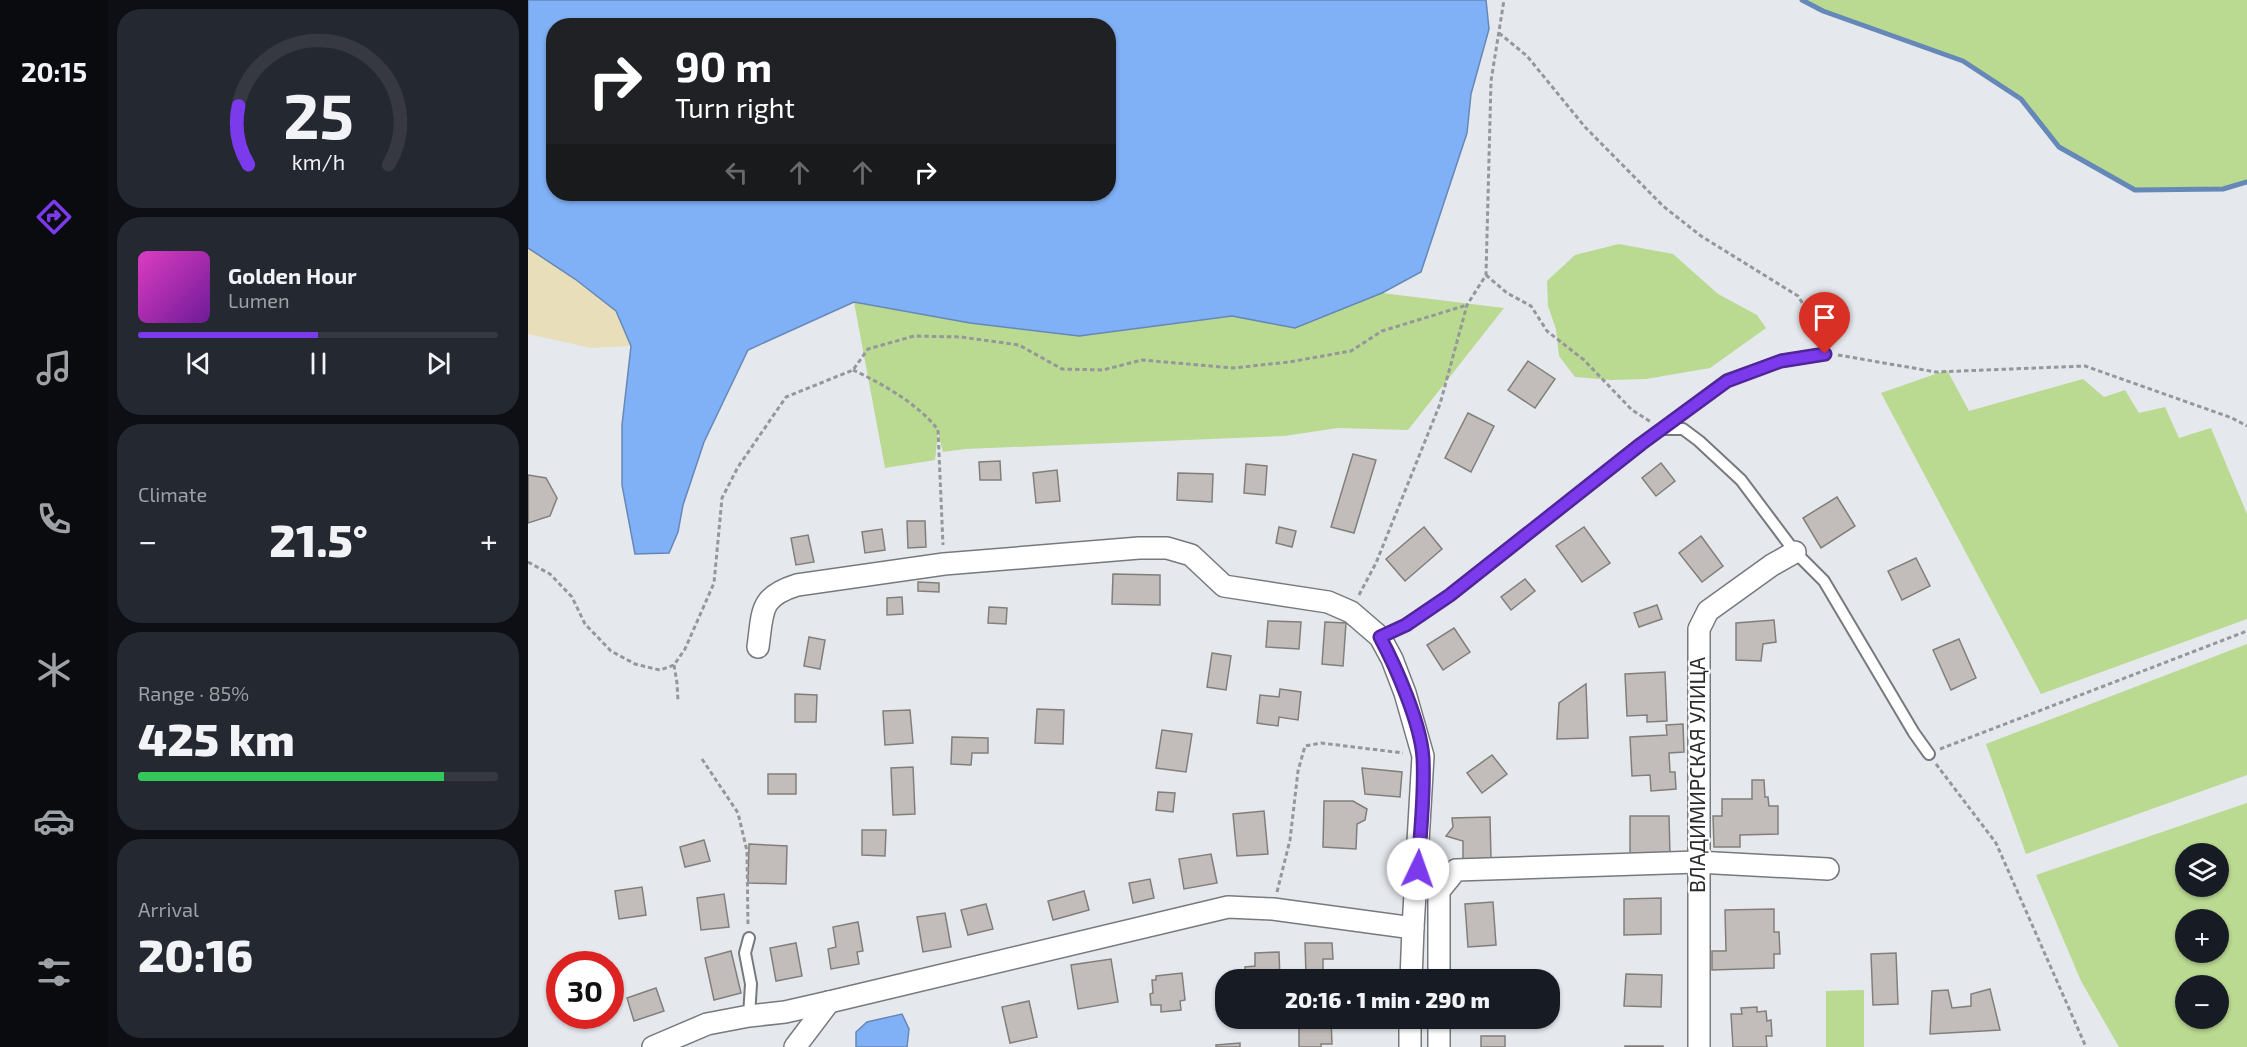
<!DOCTYPE html>
<meta charset="utf-8">
<style>
body{margin:0;font-family:"Exo 2",sans-serif;background:#242831;color:#f1f3f6;height:100vh;display:flex;flex-direction:column;font-size:22px;white-space:nowrap}
*{box-sizing:border-box;margin:0}
p{font-size:20px;color:#9ea1a6}
.icon{flex:none;width:33px;height:33px;fill:none;stroke:currentColor;stroke-width:2;stroke-linecap:round;stroke-linejoin:round}
.map{position:relative;flex:1;overflow:hidden}
.panel{display:flex;flex-direction:column;gap:9px;padding:9px;background:#0d0f14;width:420px}
.panel>*{flex:none}
.top-card{position:absolute;left:18px;top:18px;width:570px;height:183px;border-radius:24px;box-shadow:0 2px 4px #0004;background:#202124;color:#fff;overflow:hidden}
.fabs{position:absolute;left:1647px;top:843px;display:grid;gap:12px}
.fabs a{display:grid;place-items:center;width:54px;height:54px;border-radius:50%;background:#171b24;box-shadow:0 2px 4px #0004;font-size:30px}
.speed{position:absolute;left:18px;top:951px;display:flex;gap:12px;font-size:30px;font-weight:700;text-align:center}
.speed>*{display:grid;place-content:center;width:78px;height:78px;border-radius:50%;background:#171b24;box-shadow:0 2px 4px #0004;line-height:1}
.speed .limit{border:9px solid #d22;background:#fff;color:#111}
.pin{position:absolute;display:grid;place-items:center;width:51px;height:51px;color:#fff;margin:-62px -26px;border-radius:50% 50% 50% 0;rotate:-45deg;box-shadow:0 0 6px #0007}
.pin .icon{rotate:45deg}
.me{position:absolute;width:66px;margin:-33px;rotate:3deg;stroke-linejoin:round;filter:drop-shadow(0 0 4px #0008)}
.turn{display:flex;align-items:center;gap:21px;height:126px;padding:0 30px;font-size:27px}
.turn .icon{width:78px;height:78px;stroke-width:2.5}
.turn b{display:block;font-size:42px;line-height:51px}
.lanes{display:flex;align-items:center;height:57px;padding:0 30px;background:#0003;justify-content:center;gap:30px;direction:ltr}
.lanes .off{opacity:.35}
.big{font-size:45px;font-weight:800;line-height:1.1}
.panel .widget{flex:1;display:flex;flex-direction:column;justify-content:center;gap:9px;min-width:0;padding:0 21px;border-radius:24px;background:#242831}
.panel .dial{align-items:center;gap:0}
.dial svg{height:156px;overflow:visible;fill:none;stroke:#363941;stroke-width:7;stroke-linecap:round;text-anchor:middle}
.dial text{fill:#f1f3f6;stroke:none}
.song{display:flex;align-items:center;gap:18px}
.cover{width:72px;height:72px;border-radius:9px;background:linear-gradient(135deg,hsl(310 70% 55%),hsl(280 70% 35%))}
.played{height:6px;border-radius:3px;background:linear-gradient(90deg,#7c3aed 50%,#363941 50%)}
.keys{display:flex;justify-content:space-around;direction:ltr}
.heat{display:flex;justify-content:space-between;align-items:center;font-size:33px;direction:ltr}
.charge{height:9px;border-radius:4px;background:linear-gradient(90deg,#34c759 85%,#363941 0)}
.trip{position:absolute;left:687px;top:969px;width:345px;height:60px;border-radius:24px;background:#171b24;box-shadow:0 2px 4px #0004;font-weight:800;line-height:60px;text-align:center}
main{display:flex;flex:1;min-height:0}
.tab-bar{display:flex;flex-direction:column;width:108px;justify-content:space-around;align-items:center;background:#090b0e;color:#9ea1a6}
.tab-bar .icon{width:42px;height:42px}
.tab-bar .current{color:#7c3aed}
.tab-bar b{font-size:27px;color:#f1f3f6}
.map>svg:first-child{display:block}
.green{fill:#bad991;fill-rule:evenodd}
.sand{fill:#e8deb9}
.water{fill:#80b0f5;stroke:#6688b8;stroke-width:1.5;fill-rule:evenodd}
.lines{fill:none;stroke-linecap:round;stroke-linejoin:round}
.stream{stroke:#6688b8;stroke-width:5}
.building{fill:#c2bdba;stroke:#827f7b;stroke-width:1.5}
.lane-casing{stroke:#76797d;stroke-width:14}
.street-casing{stroke:#76797d;stroke-width:24}
.path{stroke:#95979a;stroke-width:3;stroke-dasharray:4.5 3;stroke-linecap:butt}
.lane{stroke:#fff;stroke-width:10}
.street{stroke:#fff;stroke-width:21}
.route-casing{stroke:#51269a;stroke-width:15}
.route{stroke:#7c3aed;stroke-width:10}
.labels{text-anchor:middle;stroke-width:4.5;stroke-linejoin:round;paint-order:stroke}
.street-label{font-size:21px;fill:#28292a;stroke:#fff}
</style>
<main>
<nav class="tab-bar">
<b>20:15</b>
<svg class="icon current" aria-label="directions" viewBox="0 0 24 24"><path d="M12 3l9 9-9 9-9-9zM9 14v-3h6M13 9l2 2-2 2"/></svg>
<svg class="icon" aria-label="music" viewBox="0 0 24 24"><path d="M9 18V5l10-2v13"/><circle cx="6" cy="18" r="3"/><circle cx="16" cy="16" r="3"/></svg>
<svg class="icon" aria-label="phone" viewBox="0 0 24 24"><path d="M5 4h4l2 5-3 2q2 4 5 5l2-3 5 2v4C11 20 4 13 5 4z"/></svg>
<svg class="icon" aria-label="climate" viewBox="0 0 24 24"><path d="M12 3v18M4 7l16 10M4 17L20 7"/></svg>
<svg class="icon" aria-label="car" viewBox="0 0 24 24"><path d="M5 17H2v-5l4-1 3-4h7l3 4 3 1v5h-3M9 17h6M6 11h13"/><circle cx="7" cy="17" r="2"/><circle cx="17" cy="17" r="2"/></svg>
<svg class="icon" aria-label="filters" viewBox="0 0 24 24"><path d="M4 7h16M4 17h16"/><circle cx="9" cy="7" r="2"/><circle cx="15" cy="17" r="2"/></svg>
</nav>
<section class="panel">
<div class="widget dial"><svg viewBox="0 0 100 80">
<path d="M14 69A42 42 0 1 1 86 69"/>
<path d="M14 69A42 42 0 0 1 9 39" stroke="#7c3aed"/>
<text x="50" y="56" font-size="32" font-weight="700">25</text>
<text x="50" y="72" font-size="11">km/h</text>
</svg></div>
<div class="widget">
<div class="song"><i class="cover"></i><div><b>Golden Hour</b><p>Lumen</p></div></div>
<div class="played"></div>
<div class="keys"><svg class="icon" aria-label="previous" viewBox="0 0 24 24"><path d="M18 5L8 12l10 7zM5 5v14"/></svg><svg class="icon" aria-label="pause" viewBox="0 0 24 24"><path d="M8 5v14M16 5v14"/></svg><svg class="icon" aria-label="next" viewBox="0 0 24 24"><path d="M6 5l10 7-10 7zM19 5v14"/></svg></div>
</div>
<div class="widget"><p>Climate</p>
<div class="heat"><a>−</a><b class="big">21.5°</b><a>+</a></div>
</div>
<div class="widget"><p>Range · 85%</p><b class="big">425 km</b><div class="charge"></div></div>
<div class="widget"><p>Arrival</p><b class="big">20:16</b></div>
</section>
<div class="map">
<svg width="1719" height="1047" viewBox="0 0 1719 1047">
<rect width="100%" height="100%" fill="#e5e8ed"/>
<g class="green">
<polygon points="1274,0 1719,0 1719,182 1695,189 1607,190 1531,147 1493,99 1435,61 1295,11"/>
<polygon points="1091,244 1145,254 1190,294 1229,315 1238,328 1182,368 1118,379 1084,380 1047,377 1031,356 1028,329 1020,306 1019,281 1047,255"/>
<polygon points="854,293 976,308 880,430 810,428 756,436 437,449 415,452 410,433 407,460 357,468 326,302 442,323 551,336 704,316 767,328"/>
<polygon points="1419,370 1441,411 1555,379 1576,397 1597,390 1611,413 1637,407 1651,438 1683,428 1719,514 1719,619 1513,694 1353,393"/>
<polygon points="1719,644 1719,775 1498,854 1458,744"/>
<path d="M1719,803v244h-128l-38,-66 -45,-106zM1658,854h32v32h-32zM1658,920h32v32h-32zM1658,986h32v32h-32z"/>
<polygon points="1336,990 1336,1047 1298,1047 1298,991"/>
</g>
<polygon class="sand" points="0,248 47,279 88,311 103,346 63,348 0,334"/>
<g class="water">
<path d="M0,0h958l3,29 -18,65 -4,39 -46,139 -39,21 -87,35 -63,-12 -153,20 -109,-13 -116,-21 -106,48 -44,92 -21,63 -5,27 -9,21 -34,1 -13,-69v-60l9,-79 -15,-35 -41,-32 -47,-31zM26,26h554v168h-554z"/>
<polygon points="374,1014 381,1029 379,1047 328,1047 328,1032 339,1022"/>
</g>
<g class="lines">
<polyline class="stream" points="1274,0 1295,11 1435,61 1493,99 1531,147 1607,190 1695,189 1719,182"/>
</g>
<g class="building">
<polygon points="1000,361 1027,379 1007,408 980,390"/>
<polygon points="940,413 966,426 943,472 917,458"/>
<polygon points="825,454 848,460 826,533 803,527"/>
<polygon points="472,461 473,480 452,480 451,462"/>
<polygon points="1133,463 1147,481 1128,496 1114,478"/>
<polygon points="718,464 739,466 737,495 716,493"/>
<polygon points="529,470 532,501 508,503 505,473"/>
<polygon points="650,473 685,474 684,502 649,500"/>
<polygon points="0,475 18,478 29,498 22,516 0,523"/>
<polygon points="1309,497 1327,526 1293,548 1275,518"/>
<polygon points="379,521 397,521 398,547 380,548"/>
<polygon points="751,527 768,531 764,547 748,543"/>
<polygon points="896,527 914,549 877,581 858,559"/>
<polygon points="1056,527 1082,563 1054,582 1028,546"/>
<polygon points="354,529 357,550 337,553 334,532"/>
<polygon points="280,535 286,562 268,565 263,538"/>
<polygon points="1173,536 1195,566 1174,582 1151,553"/>
<polygon points="1388,558 1402,586 1374,600 1360,571"/>
<polygon points="585,574 632,575 632,605 584,604"/>
<polygon points="997,579 1007,591 983,610 973,597"/>
<polygon points="390,582 411,583 411,592 390,591"/>
<polygon points="374,597 375,614 359,615 359,598"/>
<polygon points="1129,605 1134,619 1111,627 1106,613"/>
<polygon points="461,607 479,608 478,624 460,623"/>
<polygon points="1246,620 1248,642 1235,644 1233,661 1208,660 1208,623"/>
<polygon points="740,621 773,622 771,649 738,647"/>
<polygon points="797,622 818,623 815,666 794,664"/>
<polygon points="926,628 942,652 915,670 899,645"/>
<polygon points="281,637 297,640 292,669 276,666"/>
<polygon points="1431,639 1448,678 1423,690 1405,650"/>
<polygon points="684,653 703,656 698,690 679,687"/>
<polygon points="1137,672 1139,721 1119,722 1119,715 1099,716 1097,674"/>
<polygon points="1058,684 1060,738 1029,739 1031,703"/>
<polygon points="752,689 773,692 770,720 751,717 750,726 729,723 732,695 751,697"/>
<polygon points="267,694 289,695 288,722 267,722"/>
<polygon points="509,709 536,710 535,744 507,743"/>
<polygon points="382,710 385,743 357,745 355,711"/>
<polygon points="1155,724 1156,752 1141,753 1142,772 1147,772 1148,789 1123,791 1122,775 1104,776 1102,737 1139,735 1138,725"/>
<polygon points="634,730 664,734 658,772 628,768"/>
<polygon points="424,737 460,738 460,753 444,753 443,765 423,764"/>
<polygon points="964,755 979,774 954,793 939,773"/>
<polygon points="385,767 387,814 365,815 363,768"/>
<polygon points="834,768 874,772 872,797 837,794"/>
<rect x="240" y="774" width="28" height="20"/>
<polygon points="1224,780 1236,780 1237,797 1240,797 1241,806 1250,806 1250,834 1212,835 1212,847 1186,847 1185,816 1194,816 1194,799 1224,799"/>
<polygon points="630,792 647,793 645,812 628,810"/>
<polygon points="796,801 825,801 839,809 837,820 829,824 828,849 795,847"/>
<polygon points="736,811 740,854 709,856 705,814"/>
<polygon points="1102,816 1141,816 1142,855 1102,855"/>
<polygon points="962,817 963,859 935,859 935,841 918,836 925,827 924,818"/>
<polygon points="334,830 358,830 357,856 334,855"/>
<polygon points="176,840 182,861 157,867 152,847"/>
<polygon points="221,844 259,846 258,884 220,883"/>
<polygon points="683,854 689,883 656,889 651,859"/>
<polygon points="622,879 626,898 605,903 601,883"/>
<polygon points="114,887 118,915 91,919 87,891"/>
<polygon points="556,891 561,910 525,920 520,901"/>
<polygon points="196,894 201,927 173,930 169,898"/>
<polygon points="1133,898 1133,934 1096,935 1096,899"/>
<polygon points="965,902 968,945 940,947 937,904"/>
<polygon points="458,904 465,929 440,935 433,910"/>
<polygon points="1246,909 1246,932 1251,932 1252,954 1246,954 1246,968 1184,970 1184,951 1198,951 1197,910"/>
<polygon points="417,913 423,947 395,952 389,917"/>
<polygon points="330,922 335,951 329,952 331,964 303,969 300,949 308,947 305,927"/>
<polygon points="268,943 274,976 248,981 242,948"/>
<polygon points="777,943 804,943 805,959 795,959 795,974 778,974"/>
<polygon points="203,951 213,993 186,1000 177,958"/>
<polygon points="751,952 752,980 717,980 717,967 727,966 727,953"/>
<polygon points="1368,953 1370,1004 1345,1005 1343,954"/>
<polygon points="583,959 590,1002 550,1009 543,965"/>
<polygon points="654,973 657,1000 652,1001 653,1010 633,1012 633,1005 623,1005 622,994 625,993 624,980 628,980 628,976"/>
<polygon points="1098,974 1134,975 1133,1007 1096,1006"/>
<polygon points="128,988 136,1011 106,1021 99,998"/>
<polygon points="1462,989 1472,1030 1402,1034 1404,991 1420,990 1424,1008 1443,1006 1443,994"/>
<polygon points="501,1001 509,1037 482,1043 474,1007"/>
<polygon points="1229,1007 1229,1012 1238,1011 1239,1021 1243,1020 1244,1036 1238,1036 1239,1047 1205,1047 1203,1014 1214,1014 1213,1008"/>
<polygon points="771,1018 803,1018 804,1044 793,1044 793,1047 771,1047"/>
<rect x="953" y="1036" width="24" height="11"/>
<polygon points="712,1043 712,1047 688,1047 688,1045"/>
<rect x="1097" y="1046" width="38" height="1"/>
</g>
<g class="lines">
<defs>
<g id="lane">
<polyline points="1134,429 1155,429 1171,441 1213,480 1267,552 1296,581 1386,733 1401,754"/>
<polyline points="852,637 877,625 922,595 1113,444 1199,380 1253,361 1297,354"/>
<polyline points="221,1016 223,984 217,953 221,938"/>
</g>
<g id="street">
<path d="M230,647c5,-36 1,-50 39,-62l147,-21 195,-16h28l24,7 33,31 104,16 23,10 29,25 12,22 13,34 18,63 -10,172"/>
<polyline points="911,980 911,891 928,870 1169,862 1300,869"/>
<polyline points="125,1047 179,1024 221,1016 257,1012 301,1002 700,907 745,909 885,928 883,980"/>
<polyline points="267,1047 301,1002"/>
<polyline points="882,1047 882,1018"/>
<polyline points="911,1047 911,1018"/>
<polyline points="1171,1047 1171,629 1180,611 1244,565 1267,552"/>
</g>
</defs>
<use href="#lane" class="lane-casing"/>
<use href="#street" class="street-casing"/>
<g class="path">
<polyline points="971,33 999,56 1057,127 1135,206 1173,236 1270,296 1290,328 1293,340"/>
<polyline points="958,275 979,293 1003,306 1019,331 1056,360 1104,410 1123,422"/>
<polyline points="1310,355 1408,372 1557,366 1704,418 1719,426"/>
<path d="M325,370c28,13 67,35 85,60l5,115"/>
<polyline points="0,562 22,574 44,597 57,624 83,651 107,664 132,670 146,665 157,649 186,583 194,498 210,467 258,397 325,370 340,349 386,336 433,337 491,345 534,369 575,370 614,360 705,368 761,362 823,351 854,331 939,305"/>
<polyline points="831,595 848,563 912,404 939,305 958,275 963,81 976,0"/>
<polyline points="146,665 149,683 150,701"/>
<polyline points="1412,749 1719,631"/>
<polyline points="174,759 210,813 219,851 220,926"/>
<polyline points="1408,764 1468,843 1558,1047"/>
<polyline points="749,892 762,840 770,771 777,746 793,743 875,753"/>
</g>
<use href="#lane" class="lane"/>
<use href="#street" class="street"/>
</g>
<g class="lines">
<defs>
<path id="route" d="M890,869c2,-36 7,-74 5,-111 -2,-34 -27,-91 -43,-121l26,-12 44,-30 191,-151 86,-63 54,-20 44,-7"/>
</defs>
<use href="#route" class="route-casing"/>
<use href="#route" class="route"/>
</g>
<g class="labels">
<g class="street-label">
<text transform="translate(1170 775) rotate(-90)" y="7">ВЛАДИМИРСКАЯ УЛИЦА</text>
</g>
</g>
</svg>
<div class="fabs">
<a><svg class="icon" aria-label="layers" viewBox="0 0 24 24"><path d="M12 4l9 5-9 5-9-5zM3 14l9 5 9-5"/></svg></a>
<a>+</a>
<a>−</a>
</div>
<div class="speed"><div class="limit">30</div></div>
<div class="pin" style="left:1297px;top:354px;background:#d93025"><svg class="icon" aria-label="arrive" viewBox="0 0 24 24"><path d="M6 21V4h12l-3 4 3 4H6"/></svg></div>
<svg class="me" style="left:890px;top:869px" viewBox="-20 -20 40 40"><circle r="19" fill="#fff"/><path d="M0-13L10 11 0 6-10 11z" fill="#7c3aed"/></svg>
<div class="trip">20:16 · 1 min · 290 m</div>
<div class="top-card">
<div class="turn"><svg class="icon" aria-label="right" viewBox="0 0 24 24"><path d="M7 20v-9h11M14 6l5 5-5 5"/></svg><div><b>90 m</b>Turn right</div></div>
<div class="lanes"><svg class="icon off" aria-label="left" viewBox="0 0 24 24"><path d="M17 20v-9H6M10 6l-5 5 5 5"/></svg><svg class="icon off" aria-label="ahead" viewBox="0 0 24 24"><path d="M12 20V5M6 11l6-6 6 6"/></svg><svg class="icon off" aria-label="ahead" viewBox="0 0 24 24"><path d="M12 20V5M6 11l6-6 6 6"/></svg><svg class="icon" aria-label="right" viewBox="0 0 24 24"><path d="M7 20v-9h11M14 6l5 5-5 5"/></svg></div>
</div>
</div>
</main>
